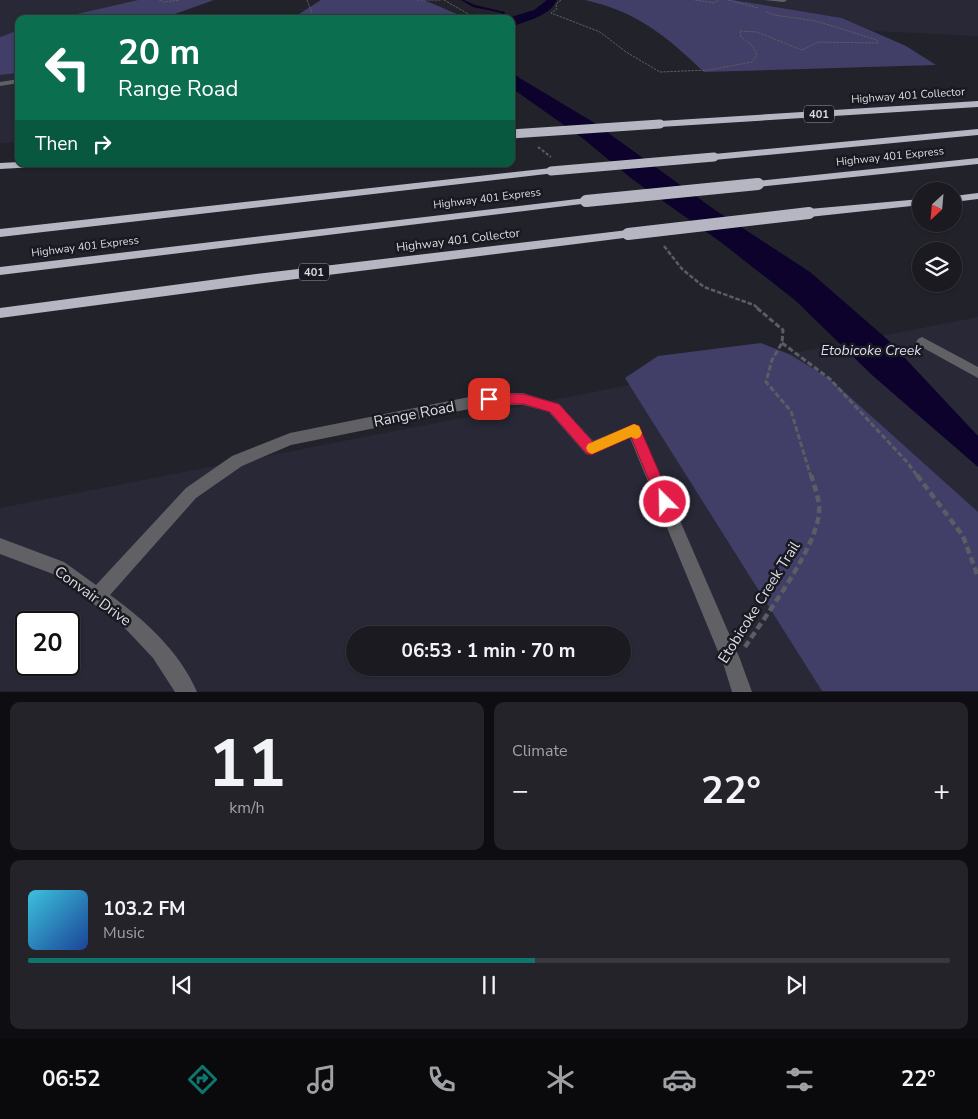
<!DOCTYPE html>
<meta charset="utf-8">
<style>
body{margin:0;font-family:"Nunito Sans",sans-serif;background:#232329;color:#f1f3f6;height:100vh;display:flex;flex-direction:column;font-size:19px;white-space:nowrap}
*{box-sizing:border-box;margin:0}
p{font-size:16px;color:#9fa1a5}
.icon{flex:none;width:28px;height:28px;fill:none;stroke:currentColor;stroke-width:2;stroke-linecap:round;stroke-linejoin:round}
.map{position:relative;height:692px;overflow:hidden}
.side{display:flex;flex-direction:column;gap:10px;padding:10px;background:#0e0e12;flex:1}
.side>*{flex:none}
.top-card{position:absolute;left:15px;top:15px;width:500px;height:152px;border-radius:10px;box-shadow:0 1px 4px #0004,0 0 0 1px #38383e;background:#0b6e4f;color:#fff;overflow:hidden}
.needle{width:32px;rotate:206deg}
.controls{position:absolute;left:912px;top:182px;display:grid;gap:10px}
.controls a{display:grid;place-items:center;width:50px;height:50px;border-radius:50%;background:#1a1a20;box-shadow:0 1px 4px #0004,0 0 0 1px #38383e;font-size:25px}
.speed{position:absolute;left:15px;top:611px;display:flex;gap:10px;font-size:25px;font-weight:700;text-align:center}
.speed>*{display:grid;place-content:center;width:65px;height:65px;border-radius:50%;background:#1a1a20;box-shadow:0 1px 4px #0004,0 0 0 1px #38383e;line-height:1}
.speed .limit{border:2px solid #111;border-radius:8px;background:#fff;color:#111}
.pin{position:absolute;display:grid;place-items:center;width:42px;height:42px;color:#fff;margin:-21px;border-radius:10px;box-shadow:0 2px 8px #0006}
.me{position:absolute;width:55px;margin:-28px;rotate:337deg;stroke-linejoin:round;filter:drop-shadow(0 0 4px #0008)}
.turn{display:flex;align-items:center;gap:18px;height:105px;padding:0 20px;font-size:22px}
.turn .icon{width:65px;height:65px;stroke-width:2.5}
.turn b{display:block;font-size:35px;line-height:42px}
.then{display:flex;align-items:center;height:48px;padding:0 20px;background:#0003;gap:10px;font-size:19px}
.big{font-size:38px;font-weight:700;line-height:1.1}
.side .widget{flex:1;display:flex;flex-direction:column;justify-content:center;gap:8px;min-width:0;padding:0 18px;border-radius:10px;background:#232329}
.side .dial{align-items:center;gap:0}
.dial b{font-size:65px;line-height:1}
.song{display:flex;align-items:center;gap:15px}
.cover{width:60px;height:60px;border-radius:8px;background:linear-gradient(135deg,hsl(190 70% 55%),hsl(220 70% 35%))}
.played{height:5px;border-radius:2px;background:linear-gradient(90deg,#0f766e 55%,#38383e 55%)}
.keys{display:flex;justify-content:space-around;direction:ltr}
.heat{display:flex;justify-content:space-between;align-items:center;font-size:28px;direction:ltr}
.side .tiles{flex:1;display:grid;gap:10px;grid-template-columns:1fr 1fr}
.widget:last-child{grid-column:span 2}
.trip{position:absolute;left:346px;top:626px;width:285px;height:50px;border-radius:25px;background:#1a1a20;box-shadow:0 1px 4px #0004,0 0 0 1px #38383e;font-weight:700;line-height:50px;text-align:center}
.tab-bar{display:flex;height:80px;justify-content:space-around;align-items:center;background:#0a0a0d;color:#9fa1a5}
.tab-bar .icon{width:35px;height:35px}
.tab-bar .selected{color:#0f766e}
.tab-bar b{font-size:22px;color:#f1f3f6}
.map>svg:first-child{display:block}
.built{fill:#292837;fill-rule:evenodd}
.green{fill:#413e67}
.water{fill:#0c022b}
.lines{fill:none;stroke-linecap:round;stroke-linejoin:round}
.stream{fill:#0c022b;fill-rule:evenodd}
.path-far4{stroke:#5c5c64;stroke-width:1;stroke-dasharray:2.5 1;stroke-linecap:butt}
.path-far3{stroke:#5c5c64;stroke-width:2;stroke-dasharray:3 2;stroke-linecap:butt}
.path-far2{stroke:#5c5c64;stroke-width:2.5;stroke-dasharray:4.5 2;stroke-linecap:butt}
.path-far1{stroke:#5c5c64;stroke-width:3;stroke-dasharray:5.5 2.5;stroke-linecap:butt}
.path{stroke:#5c5c64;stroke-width:4.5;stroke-dasharray:7 4;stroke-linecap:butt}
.minor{fill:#616165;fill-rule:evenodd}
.highway{fill:#b6b6c3;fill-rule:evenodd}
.highway-bridge-far1{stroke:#b6b6c3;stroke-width:9}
.highway-bridge{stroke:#b6b6c3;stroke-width:12}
.route{fill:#e11d48;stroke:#92132f}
.slow{fill:#f59e0b}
.labels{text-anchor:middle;stroke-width:5;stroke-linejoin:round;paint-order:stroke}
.far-street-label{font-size:11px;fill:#dbdbe2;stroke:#191922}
.shield{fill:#191922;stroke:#a1a1a8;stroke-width:1}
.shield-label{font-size:11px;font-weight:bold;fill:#dbdbe2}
.street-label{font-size:12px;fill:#dbdbe2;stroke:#191922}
.water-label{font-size:14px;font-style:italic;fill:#dcdcf0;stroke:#191922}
.near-street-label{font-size:15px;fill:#dbdbe2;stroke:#191922}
</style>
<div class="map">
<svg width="978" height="692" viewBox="0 0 978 692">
<rect width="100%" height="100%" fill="#22222b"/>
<g class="built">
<polygon points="0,0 138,0 55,19 19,19 19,30 0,37"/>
<polygon points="733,0 978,0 978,36 873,31 842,18"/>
<polygon points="19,73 19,142 0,143 0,75"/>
<path d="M978,317v374h-978v-183zM26,622h43v43h-43zM355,635h267v33h-267z"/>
</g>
<g class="green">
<polygon points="138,0 214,0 161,19 55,19"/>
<polygon points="321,0 424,0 457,14 464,19 291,19"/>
<path d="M585,0h148l109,18 64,28 30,19 -232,7c-38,-36 -66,-60 -119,-72z"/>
<polygon points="19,30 19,73 0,75 0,37"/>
<polygon points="761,343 789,354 830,379 978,512 978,691 822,691 625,378 658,356"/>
</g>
<g class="water">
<path d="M547,0h10c-7,16 -31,21 -46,27v-8h-6l29,-9z"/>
<polygon points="511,70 518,77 593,122 715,210 810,272 888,340 978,436 978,467 872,375 796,301 722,243 632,179 581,137 513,89 511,87"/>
</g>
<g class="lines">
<polygon class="stream" points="461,0 464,0 475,5 505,12 503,19 500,19 502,13 473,7"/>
<g class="path-far4">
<polyline points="159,0 164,2 180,0"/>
<polyline points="307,0 314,19"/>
<polyline points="417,0 441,0"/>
<polyline points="444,0 470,15 466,19"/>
<polyline points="561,0 556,4 557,9 551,13 600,32 626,52 660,72 709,70 752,62 757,55 753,46 741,37 740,31 757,32 802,50 818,42 878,43 877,40 816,21 774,15 766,12"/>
<polyline points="695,0 714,3 719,0"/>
<polyline points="728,0 758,8"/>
</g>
<polyline class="path-far3" points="538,147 551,157"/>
<polyline class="path-far2" points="664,246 682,269 704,287 754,305 759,309"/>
<g class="path-far1">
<polyline points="757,308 783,330 782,343 772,360 766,382 791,411 811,477"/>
<polyline points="782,343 830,379 907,462 918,477"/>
</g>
<g class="path">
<polyline points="917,475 963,536 978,577"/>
<path d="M745,647c20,-31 78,-106 74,-142 -1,-10 -5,-20 -8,-30"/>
</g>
<g class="minor">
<polygon points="764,0 787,0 784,2"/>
<polygon points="19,79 19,83 0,86 0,82"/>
<polygon points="922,337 978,367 978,378 918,345 916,342 918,339"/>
<path d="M489,393h34l36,11 34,37 41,-17 5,2 101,233 12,33h-20l-8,-26 -94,-228 -39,17 -5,-1 -37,-42 -26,-7h-34l-198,40 -49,21 -46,32 -86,97c34,24 70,57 87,97h-22l-22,-34 -32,-34 -68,-50 -53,-20v-16l64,24 32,23 90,-97 46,-32 58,-23z"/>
</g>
<g class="highway">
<polygon points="978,101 978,107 660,127 655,124 660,121"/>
<polygon points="978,129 978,135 714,160 709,157 714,154"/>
<polygon points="978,158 978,164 758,187 752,184 758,181"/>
<polygon points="19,162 19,164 40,164 35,167 0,169 0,163"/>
<polygon points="551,168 556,171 555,173 0,237 0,229"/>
<polygon points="978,193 978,199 954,202 954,196"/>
<polygon points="586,198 590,199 592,201 590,203 0,275 0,267"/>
<polygon points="921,199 921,205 809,217 803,213 809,209"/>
<polygon points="628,230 632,231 634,234 632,237 256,284 0,318 0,308 256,274"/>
</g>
<g class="highway-bridge-far1">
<polyline points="511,134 660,124"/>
<polyline points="551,171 714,157"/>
</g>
<g class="highway-bridge">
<polyline points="586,201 758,184"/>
<polyline points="628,234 809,213"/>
</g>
</g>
<polygon class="route" points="489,394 523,394 559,404 593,442 634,424 639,426 672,502 670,507 665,509 660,507 631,437 591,455 586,453 550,412 523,404 489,404 485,402 483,399 485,395"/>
<polygon class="slow" points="634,424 639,426 642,433 640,437 636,439 631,437 592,454 588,452 586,448 588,444"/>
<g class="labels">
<g class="far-street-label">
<text transform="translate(908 95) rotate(-4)" y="4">Highway 401 Collector</text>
<text transform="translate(890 156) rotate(-6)" y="4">Highway 401 Express</text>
<text transform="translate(487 198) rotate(-7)" y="4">Highway 401 Express</text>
<text transform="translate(85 246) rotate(-7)" y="4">Highway 401 Express</text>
</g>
<g class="shield">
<rect x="804" y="105.5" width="30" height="17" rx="4"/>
<rect x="299" y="263.5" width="30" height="17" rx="4"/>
</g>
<g class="shield-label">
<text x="819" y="118">401</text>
<text x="314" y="276">401</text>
</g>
<g class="street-label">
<text transform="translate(458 240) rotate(-7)" y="4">Highway 401 Collector</text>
</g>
<g class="water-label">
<text x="871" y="355">Etobicoke Creek</text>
</g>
<g class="near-street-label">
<text transform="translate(414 414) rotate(-11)" y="5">Range Road</text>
<text transform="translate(93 596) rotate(36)" y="5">Convair Drive</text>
<text transform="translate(759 602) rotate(-58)" y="5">Etobicoke Creek Trail</text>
</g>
</g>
</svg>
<div class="controls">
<a><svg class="needle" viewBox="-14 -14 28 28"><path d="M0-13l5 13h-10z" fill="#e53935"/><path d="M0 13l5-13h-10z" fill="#9fa1a5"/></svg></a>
<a><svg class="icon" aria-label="layers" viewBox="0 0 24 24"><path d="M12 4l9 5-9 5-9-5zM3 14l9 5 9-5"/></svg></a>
</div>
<div class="speed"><div class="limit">20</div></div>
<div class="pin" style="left:489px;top:399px;background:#d93025"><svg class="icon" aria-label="arrive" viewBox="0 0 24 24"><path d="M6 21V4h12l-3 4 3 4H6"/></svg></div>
<svg class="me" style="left:665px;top:502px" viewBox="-20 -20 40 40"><circle r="17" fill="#e11d48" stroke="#fff" stroke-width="3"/><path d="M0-11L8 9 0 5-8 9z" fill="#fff"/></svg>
<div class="trip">06:53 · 1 min · 70 m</div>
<div class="top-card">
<div class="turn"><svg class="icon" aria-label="left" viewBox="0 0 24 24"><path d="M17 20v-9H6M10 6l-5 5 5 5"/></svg><div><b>20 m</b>Range Road</div></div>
<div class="then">Then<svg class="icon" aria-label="right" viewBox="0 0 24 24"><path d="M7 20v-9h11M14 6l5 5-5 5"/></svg></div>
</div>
</div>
<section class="side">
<div class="tiles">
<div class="widget dial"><b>11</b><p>km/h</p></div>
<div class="widget"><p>Climate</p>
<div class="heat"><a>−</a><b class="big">22°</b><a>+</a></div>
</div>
<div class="widget">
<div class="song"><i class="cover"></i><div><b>103.2 FM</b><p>Music</p></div></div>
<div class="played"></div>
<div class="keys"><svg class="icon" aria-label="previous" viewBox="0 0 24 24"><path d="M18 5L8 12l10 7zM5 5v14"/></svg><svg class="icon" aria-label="pause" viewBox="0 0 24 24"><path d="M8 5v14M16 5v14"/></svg><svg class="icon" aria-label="next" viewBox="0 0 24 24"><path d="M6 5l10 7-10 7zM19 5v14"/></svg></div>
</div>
</div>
</section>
<nav class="tab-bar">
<b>06:52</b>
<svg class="icon selected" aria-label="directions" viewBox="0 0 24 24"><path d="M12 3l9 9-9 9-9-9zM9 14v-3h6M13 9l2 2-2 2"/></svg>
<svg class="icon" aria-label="music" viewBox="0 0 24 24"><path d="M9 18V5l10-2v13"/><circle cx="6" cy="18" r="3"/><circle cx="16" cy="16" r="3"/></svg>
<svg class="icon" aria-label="phone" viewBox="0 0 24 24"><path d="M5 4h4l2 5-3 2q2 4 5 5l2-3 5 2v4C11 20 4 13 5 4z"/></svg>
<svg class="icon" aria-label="climate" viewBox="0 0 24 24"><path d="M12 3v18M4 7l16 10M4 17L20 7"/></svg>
<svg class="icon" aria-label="car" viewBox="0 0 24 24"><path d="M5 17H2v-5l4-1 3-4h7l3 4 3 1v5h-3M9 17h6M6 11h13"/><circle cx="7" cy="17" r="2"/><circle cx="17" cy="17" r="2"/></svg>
<svg class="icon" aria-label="filters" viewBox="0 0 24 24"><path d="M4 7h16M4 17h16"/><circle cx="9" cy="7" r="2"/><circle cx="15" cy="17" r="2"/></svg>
<b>22°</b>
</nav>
